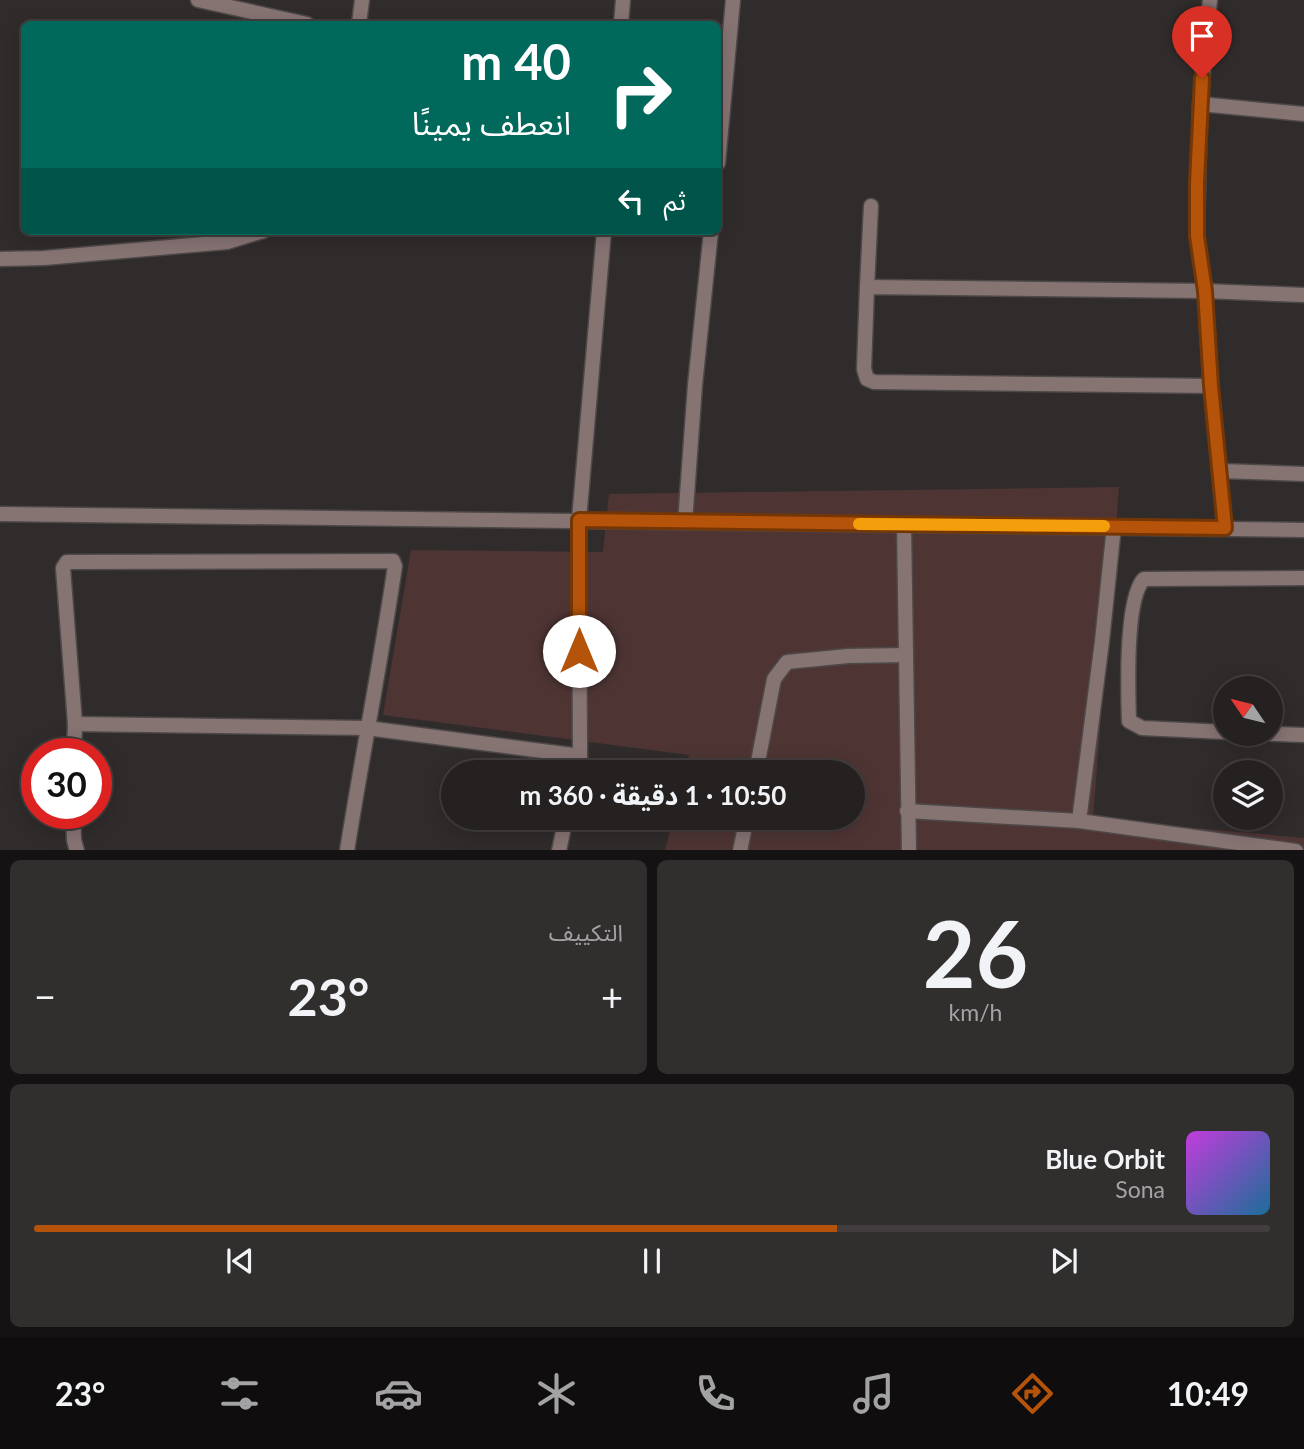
<!DOCTYPE html>
<html lang="ar">
<meta charset="utf-8">
<style>
body{margin:0;font-family:Lato,"Noto Sans Arabic",sans-serif;background:#312e2e;color:#f1f3f6;direction:rtl;height:100vh;display:flex;flex-direction:column;font-size:26px;white-space:nowrap}
*{box-sizing:border-box;margin:0}
p{font-size:23px;color:#a3a3a5}
.icon{flex:none;width:38px;height:38px;fill:none;stroke:currentColor;stroke-width:2;stroke-linecap:round;stroke-linejoin:round}
.map{position:relative;height:850px;overflow:hidden;direction:ltr}
.details{display:flex;flex-direction:column;gap:10px;padding:10px;background:#141212;flex:1}
.details>*{flex:none}
.banner{position:absolute;left:21px;top:21px;width:700px;height:214px;border-radius:10px;box-shadow:0 4px 18px #0003,0 0 0 2px #423e3f;direction:rtl;background:#00695c;color:#fff;overflow:hidden}
.needle{width:46px;rotate:305deg}
.tools{position:absolute;left:1213px;top:676px;display:grid;gap:14px}
.tools a{display:grid;place-items:center;width:70px;height:70px;border-radius:50%;background:#252121;box-shadow:0 4px 18px #0003,0 0 0 2px #423e3f;font-size:35px}
.speed{position:absolute;left:21px;top:738px;display:flex;gap:14px;font-size:35px;font-weight:700;text-align:center}
.speed>*{display:grid;place-content:center;width:91px;height:91px;border-radius:50%;background:#252121;box-shadow:0 4px 18px #0003,0 0 0 2px #423e3f;line-height:1}
.speed .limit{border:10px solid #d22;background:#fff;color:#111}
.pin{position:absolute;display:grid;place-items:center;width:60px;height:60px;color:#fff;margin:-72px -30px;border-radius:50% 50% 50% 0;rotate:-45deg;box-shadow:0 0 7px #0007}
.pin .icon{rotate:45deg}
.me{position:absolute;width:77px;margin:-38px;rotate:0deg;stroke-linejoin:round;filter:drop-shadow(0 0 5px #0008)}
.turn{display:flex;align-items:center;gap:24px;height:147px;padding:0 35px;font-size:32px}
.turn .icon{width:91px;height:91px;stroke-width:2.5}
.turn b{display:block;font-size:49px;line-height:60px}
.then{display:flex;align-items:center;height:66px;padding:0 35px;background:#0003;gap:14px;font-size:26px}
.big{font-size:52px;font-weight:700;line-height:1.1}
.details .tile{flex:1;display:flex;flex-direction:column;justify-content:center;gap:10px;min-width:0;padding:0 24px;border-radius:10px;background:#312e2e}
.details .dial{align-items:center;gap:0}
.dial b{font-size:91px;line-height:1}
.song{display:flex;align-items:center;gap:21px}
.cover{width:84px;height:84px;border-radius:10px;background:linear-gradient(135deg,hsl(290 70% 55%),hsl(200 70% 35%))}
.played{height:7px;border-radius:4px;background:linear-gradient(90deg,#b45309 65%,#423e3f 65%)}
.keys{display:flex;justify-content:space-around;direction:ltr}
.heat{display:flex;justify-content:space-between;align-items:center;font-size:38px;direction:ltr}
.details .tiles{flex:1;display:grid;gap:10px;grid-template-columns:1fr 1fr}
.tile:last-child{grid-column:span 2}
.trip{position:absolute;left:441px;top:760px;width:424px;height:70px;border-radius:35px;background:#252121;box-shadow:0 4px 18px #0003,0 0 0 2px #423e3f;font-weight:700;line-height:70px;text-align:center;direction:rtl}
.tabs{display:flex;height:112px;justify-content:space-around;align-items:center;background:#0f0d0d;color:#a3a3a5}
.tabs .icon{width:49px;height:49px}
.tabs .active{color:#b45309}
.tabs b{font-size:32px;color:#f1f3f6}
.map>svg:first-child{display:block}
.green{fill:#4e3534}
.lines{fill:none;stroke-linecap:round;stroke-linejoin:round}
.minor-casing{stroke:#4e4949;stroke-width:17}
.minor{stroke:#867473;stroke-width:14}
.route-casing{stroke:#753606;stroke-width:18}
.route{stroke:#b45309;stroke-width:12}
.slow{stroke:#f59e0b;stroke-width:12}
</style>
<div class="map">
<svg width="1304" height="851" viewBox="0 0 1304 851">
<rect width="100%" height="100%" fill="#312c2c"/>
<polygon class="green" points="1119,487 1093,819 1304,838 1304,850 665,850 674,817 852,817 852,772 685,772 689,755 383,715 411,550 603,552 609,494"/>
<g class="lines">
<defs>
<g id="minor">
<polyline points="198,0 307,24"/>
<polyline points="1210,0 1200,104 1197,236 1205,291 1211,386 1225,528"/>
<polyline points="359,24 362,0"/>
<polyline points="621,24 623,0"/>
<polyline points="1200,104 1304,114"/>
<polyline points="718,163 733,0"/>
<polyline points="0,259 44,258 227,242 263,231"/>
<polyline points="867,287 871,206"/>
<polyline points="1211,386 874,382 867,379 864,369 867,287 1205,291 1304,295"/>
<polyline points="1221,471 1304,474"/>
<polyline points="0,514 1304,530"/>
<polyline points="685,523 695,385 711,231"/>
<polyline points="904,524 909,851"/>
<polyline points="75,724 367,728 580,756"/>
<path d="M1225,732l-83,-4 -13,-7c-1,-29 -4,-123 15,-142l160,-1"/>
<polyline points="1254,733 1304,735"/>
<path d="M74,754l1,-30 -12,-156 4,-6 326,-1 2,5c-14,95 -33,190 -48,285"/>
<polyline points="576,772 580,756 579,520 604,231"/>
<polyline points="756,772 774,679 787,662 848,656 906,655"/>
<polyline points="907,811 1079,821 1296,851"/>
<polyline points="73,814 74,840 77,851"/>
<polyline points="1079,821 1102,641 1114,526"/>
<polyline points="559,851 566,817"/>
<polyline points="740,851 747,817"/>
</g>
</defs>
<use href="#minor" class="minor-casing"/>
<use href="#minor" class="minor"/>
</g>
<g class="lines">
<defs>
<polyline id="route" points="579,651 579,520 1225,528 1211,386 1205,291 1197,236 1197,183 1202,78"/>
</defs>
<use href="#route" class="route-casing"/>
<use href="#route" class="route"/>
<polyline class="slow" points="859,524 1104,526"/>
</g>
</svg>
<div class="tools">
<a><svg class="needle" viewBox="-14 -14 28 28"><path d="M0-13l5 13h-10z" fill="#e53935"/><path d="M0 13l5-13h-10z" fill="#a3a3a5"/></svg></a>
<a><svg class="icon" aria-label="layers" viewBox="0 0 24 24"><path d="M12 4l9 5-9 5-9-5zM3 14l9 5 9-5"/></svg></a>
</div>
<div class="speed"><div class="limit">30</div></div>
<div class="pin" style="left:1202px;top:78px;background:#d93025"><svg class="icon" aria-label="arrive" viewBox="0 0 24 24"><path d="M6 21V4h12l-3 4 3 4H6"/></svg></div>
<svg class="me" style="left:579px;top:651px" viewBox="-20 -20 40 40"><circle r="19" fill="#fff"/><path d="M0-13L10 11 0 6-10 11z" fill="#b45309"/></svg>
<div class="trip">10:50 · 1 دقيقة · 360 m</div>
<div class="banner">
<div class="turn"><svg class="icon" aria-label="right" viewBox="0 0 24 24"><path d="M7 20v-9h11M14 6l5 5-5 5"/></svg><div><b>40 m</b>انعطف يمينًا</div></div>
<div class="then">ثم<svg class="icon" aria-label="left" viewBox="0 0 24 24"><path d="M17 20v-9H6M10 6l-5 5 5 5"/></svg></div>
</div>
</div>
<section class="details">
<div class="tiles">
<div class="tile dial"><b>26</b><p>km/h</p></div>
<div class="tile"><p>التكييف</p>
<div class="heat"><a>−</a><b class="big">23°</b><a>+</a></div>
</div>
<div class="tile">
<div class="song"><i class="cover"></i><div><b>Blue Orbit</b><p>Sona</p></div></div>
<div class="played"></div>
<div class="keys"><svg class="icon" aria-label="previous" viewBox="0 0 24 24"><path d="M18 5L8 12l10 7zM5 5v14"/></svg><svg class="icon" aria-label="pause" viewBox="0 0 24 24"><path d="M8 5v14M16 5v14"/></svg><svg class="icon" aria-label="next" viewBox="0 0 24 24"><path d="M6 5l10 7-10 7zM19 5v14"/></svg></div>
</div>
</div>
</section>
<nav class="tabs">
<b>10:49</b>
<svg class="icon active" aria-label="directions" viewBox="0 0 24 24"><path d="M12 3l9 9-9 9-9-9zM9 14v-3h6M13 9l2 2-2 2"/></svg>
<svg class="icon" aria-label="music" viewBox="0 0 24 24"><path d="M9 18V5l10-2v13"/><circle cx="6" cy="18" r="3"/><circle cx="16" cy="16" r="3"/></svg>
<svg class="icon" aria-label="phone" viewBox="0 0 24 24"><path d="M5 4h4l2 5-3 2q2 4 5 5l2-3 5 2v4C11 20 4 13 5 4z"/></svg>
<svg class="icon" aria-label="climate" viewBox="0 0 24 24"><path d="M12 3v18M4 7l16 10M4 17L20 7"/></svg>
<svg class="icon" aria-label="car" viewBox="0 0 24 24"><path d="M5 17H2v-5l4-1 3-4h7l3 4 3 1v5h-3M9 17h6M6 11h13"/><circle cx="7" cy="17" r="2"/><circle cx="17" cy="17" r="2"/></svg>
<svg class="icon" aria-label="filters" viewBox="0 0 24 24"><path d="M4 7h16M4 17h16"/><circle cx="9" cy="7" r="2"/><circle cx="15" cy="17" r="2"/></svg>
<b>23°</b>
</nav>
